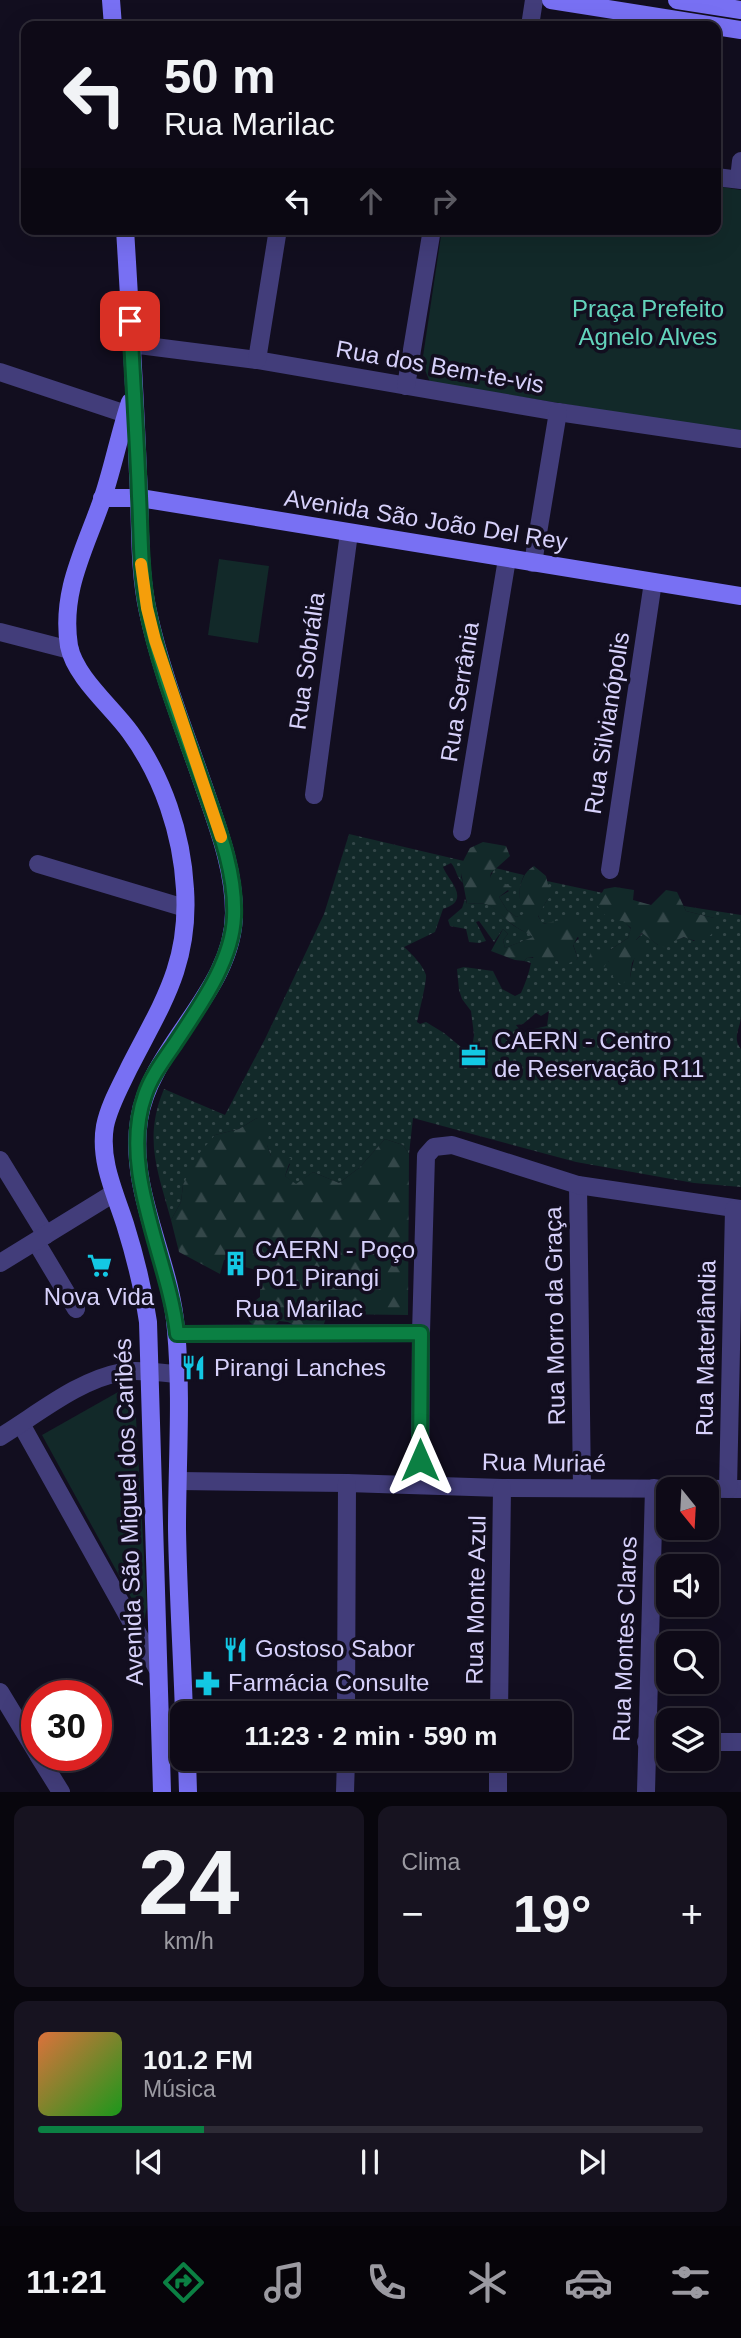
<!DOCTYPE html>
<html lang="pt">
<meta charset="utf-8">
<style>
body{margin:0;font-family:Helvetica,sans-serif;background:#171320;color:#f1f3f6;height:100vh;display:flex;flex-direction:column;font-size:26px;white-space:nowrap}
*{box-sizing:border-box;margin:0}
p{font-size:23px;color:#9b9aa1}
.icon{flex:none;width:38px;height:38px;fill:none;stroke:currentColor;stroke-width:2;stroke-linecap:round;stroke-linejoin:round}
.map{position:relative;height:1792px;overflow:hidden}
.drawer{display:flex;flex-direction:column;gap:14px;padding:14px;background:#08060d;flex:1}
.drawer>*{flex:none}
.hud{position:absolute;left:21px;top:21px;width:700px;height:214px;border-radius:14px;box-shadow:0 7px 28px #0002,0 0 0 2px #2e2b36;background:#0e0a17;color:#f1f3f6;overflow:hidden}
.needle{width:46px;rotate:162deg}
.fabs{position:absolute;left:656px;top:1477px;display:grid;gap:14px}
.fabs a{display:grid;place-items:center;width:63px;height:63px;border-radius:14px;background:#0e0a17;box-shadow:0 7px 28px #0002,0 0 0 2px #2e2b36;font-size:35px}
.speed{position:absolute;left:21px;top:1680px;display:flex;gap:14px;font-size:35px;font-weight:700;text-align:center}
.speed>*{display:grid;place-content:center;width:91px;height:91px;border-radius:50%;background:#0e0a17;box-shadow:0 7px 28px #0002,0 0 0 2px #2e2b36;line-height:1}
.speed .limit{border:10px solid #d22;background:#fff;color:#111}
.pin{position:absolute;display:grid;place-items:center;width:60px;height:60px;color:#fff;margin:-30px;border-radius:14px;box-shadow:0 4px 10px #0006}
.me{position:absolute;width:77px;margin:-38px;rotate:0deg;stroke-linejoin:round;filter:drop-shadow(0 0 5px #0008)}
.turn{display:flex;align-items:center;gap:24px;height:147px;padding:0 28px;font-size:32px}
.turn .icon{width:91px;height:91px;stroke-width:2.5}
.turn b{display:block;font-size:49px;line-height:60px}
.lanes{display:flex;align-items:center;height:66px;padding:0 28px;background:#0003;justify-content:center;gap:35px;direction:ltr}
.lanes .off{opacity:.35}
.big{font-size:52px;font-weight:700;line-height:1.1}
.drawer .tile{flex:1;display:flex;flex-direction:column;justify-content:center;gap:10px;min-width:0;padding:0 24px;border-radius:14px;background:#171320}
.drawer .dial{align-items:center;gap:0}
.dial b{font-size:91px;line-height:1}
.song{display:flex;align-items:center;gap:21px}
.cover{width:84px;height:84px;border-radius:10px;background:linear-gradient(135deg,hsl(20 70% 55%),hsl(120 70% 35%))}
.played{height:7px;border-radius:4px;background:linear-gradient(90deg,#0b8043 25%,#2e2b36 25%)}
.keys{display:flex;justify-content:space-around;direction:ltr}
.heat{display:flex;justify-content:space-between;align-items:center;font-size:38px;direction:ltr}
.drawer .tiles{flex:1;display:grid;gap:14px;grid-template-columns:1fr 1fr}
.tile:last-child{grid-column:span 2}
.trip{position:absolute;left:170px;top:1701px;width:402px;height:70px;border-radius:14px;background:#0e0a17;box-shadow:0 7px 28px #0002,0 0 0 2px #2e2b36;font-weight:700;line-height:70px;text-align:center}
.menu{display:flex;height:112px;justify-content:space-around;align-items:center;background:#060409;color:#9b9aa1}
.menu .icon{width:49px;height:49px}
.menu .current{color:#0b8043}
.menu b{font-size:32px;color:#f1f3f6}
.map>svg:first-child{display:block}
.grass{fill:url(#grass-dots);fill-rule:evenodd}
.forest{fill:url(#forest-firs)}
.park{fill:#122929}
.lines{fill:none;stroke-linecap:round;stroke-linejoin:round}
.street{stroke:#423d7a;stroke-width:18}
.secondary{stroke:#7870f3;stroke-width:18}
.route-casing{stroke:#07532c;stroke-width:18}
.route{stroke:#0b8043;stroke-width:12}
.slow{stroke:#f59e0b;stroke-width:12}
.labels{text-anchor:middle;stroke-width:7;stroke-linejoin:round;paint-order:stroke}
.park-label{font-size:24px;fill:#63d4bc;stroke:#120e1f}
.street-label{font-size:24px;fill:#d7d1fb;stroke:#120e1f}
.poi-label{font-size:24px;fill:#d7d1fb;stroke:#120e1f;text-anchor:start}
</style>
<div class="map">
<svg width="741" height="1792" viewBox="0 0 741 1792">
<defs>
<pattern id="grass-dots" width="8" height="8" patternUnits="userSpaceOnUse" patternTransform="scale(1.75)"><rect width="8" height="8" fill="#122929"/><path d="M2 2h.1M6 6h.1" fill="none" stroke="#344749" stroke-width="1.8" stroke-linecap="round"/></pattern>
<pattern id="forest-firs" width="22" height="20" patternUnits="userSpaceOnUse" patternTransform="scale(1.75)"><rect width="22" height="20" fill="#122929"/><path d="M5 1l3.5 6h-7zM16 11l3.5 6h-7z" fill="#344749"/></pattern>
</defs>
<rect width="100%" height="100%" fill="#120e1f"/>
<g class="grass">
<path d="M349,834l115,27 -3,16 2,6c-7,-6 -6,-13 -12,-20l-8,4c4,12 30,33 0,42l-8,23 -31,15c8,7 19,18 22,28 1,6 -7,38 -9,47l3,2 6,-2 18,11 17,14 11,1 2,-13 -3,-24 -9,-12 -3,-9 -2,-21 7,-2 29,4 9,18 13,7 6,-3c4,-9 8,-20 10,-30l-7,-2 3,-3c10,-2 19,5 30,2l2,3 19,-4 -5,-15 6,-6 -24,-16 -13,2 -4,-9 9,-15v-19l56,12 20,27 8,9 -3,9 -18,12 -2,11 22,17c2,-14 7,-24 6,-38l7,-7 15,12 27,-8 9,4 20,-23 -28,-7 -2,-5 57,9c0,31 0,72 0,102 -1,12 -9,21 0,32v138l-47,-4 -118,-21 -163,-44 -4,36 -6,-9 -18,-6 -26,29 -20,15 -26,-11 -17,13 -11,-9 5,-12 -19,-8 -14,-38 -18,11 -24,6 -32,50 -2,17 -10,18c-13,-49 -28,-81 -7,-131l61,26 40,-76 59,-125zM549,1011l-2,15 -18,4 -6,4 -7,-9 7,-1 13,-11 5,3z"/>
<path d="M495,868l29,7c-6,12 -6,27 1,39l-9,3 -9,-7 -8,-13 10,-6 -19,-14z"/>
<path d="M465,899l2,5c24,-3 26,2 41,17 7,7 18,11 26,16l-29,11 -2,-8 5,-6 -5,-5 -9,13 -15,-21 -3,1 10,19 -7,2 -10,-1 -3,-13 -16,-3 -2,-6 14,-12z"/>
</g>
<g class="forest">
<path d="M483,842l23,4 4,10 -19,17 -1,4 22,10 -13,10 8,13 9,7 8,-3c-8,-15 -6,-39 10,-48l12,10 2,9 7,8 -8,7 -9,16 5,8 34,-8 4,15 -8,14 5,14 -11,5 -8,-1 -2,-3 -15,7 -7,-5 -2,-5 -6,1 -3,3 -9,-1 -24,-9 12,-22 5,5 -5,6 2,8 28,-11c-8,-5 -18,-10 -25,-16 -16,-15 -18,-20 -41,-17l-7,-37 10,-19z"/>
<path d="M615,887l19,3 -1,10 18,5 15,-15 11,2 9,19 28,7 3,7c-7,16 -17,19 -33,12l-10,4 -8,7 -8,-3 -16,-12 -6,7 11,5 3,4 -5,6 -8,-1 -5,9 -2,15 -9,7 -8,-8 -1,-11 -4,-5 -4,6 -11,-2 -5,-5 4,-11 18,1 18,-12 3,-10 -8,-7c-14,-1 -20,-6 -27,-17l8,-15z"/>
<path d="M257,1118l13,12 -3,15 4,11 20,2 -6,18 11,8 17,-12 26,11 20,-15 26,-29 18,6 6,9 -1,161 -81,-1 -3,10 -24,5 -12,-7 -9,-1 -7,7c-17,-2 -24,0 -27,-20l15,-11v-26l-15,-4 -3,-9 -18,2 -4,14 -41,-22 -8,-32 10,-18 2,-17 13,-28 19,-22 24,-6z"/>
</g>
<g class="park">
<polygon points="716,186 741,190 741,433 430,382 422,363 442,229 716,229"/>
<polygon points="219,559 269,566 258,643 208,635"/>
<polygon points="134,1383 147,1607 144,1621 42,1435"/>
</g>
<g class="lines">
<g class="street">
<polyline points="530,26 534,0"/>
<polyline points="716,177 741,180"/>
<polyline points="739,179 741,161"/>
<polyline points="131,344 257,360 558,412 741,439"/>
<polyline points="257,360 278,229"/>
<polyline points="0,372 126,414"/>
<polyline points="406,386 432,229"/>
<polyline points="533,563 558,412"/>
<polyline points="0,632 70,650"/>
<polyline points="314,795 349,533"/>
<polyline points="462,832 507,559"/>
<polyline points="38,864 185,908"/>
<polyline points="610,870 653,582"/>
<polyline points="0,1160 46,1235"/>
<polyline points="578,1185 582,1488"/>
<polyline points="36,1242 76,1309"/>
<polyline points="0,1263 114,1193"/>
<polyline points="177,1334 421,1333"/>
<polyline points="21,1424 157,1668"/>
<path d="M0,1437c38,-23 78,-57 122,-65 17,-3 38,1 55,2"/>
<polyline points="178,1481 347,1483 502,1488 741,1489"/>
<polyline points="420,1485 421,1333 426,1156 434,1147 452,1145 578,1185 741,1209"/>
<polyline points="728,1489 734,1209"/>
<polyline points="0,1692 37,1753"/>
<polyline points="346,1713 347,1483"/>
<polyline points="499,1713 502,1488"/>
<polyline points="646,1742 668,1742"/>
<polyline points="707,1742 741,1742"/>
<polyline points="38,1755 61,1792"/>
<polyline points="345,1792 346,1759"/>
<polyline points="498,1792 498,1759"/>
<polyline points="646,1792 654,1488"/>
</g>
<g class="secondary">
<polyline points="111,0 113,26"/>
<polyline points="551,0 741,30"/>
<polyline points="677,0 741,10"/>
<path d="M125,229c5,82 10,164 13,245 3,46 0,93 10,138 13,60 36,117 56,175 14,41 30,82 30,126 0,78 -84,133 -95,207 -11,72 32,139 37,210 6,66 1,133 1,199 1,62 5,123 7,184"/>
<path d="M130,402c-10,30 -16,61 -26,92 -17,52 -44,95 -35,152 6,31 43,61 61,86 33,45 52,102 55,157 5,76 -24,116 -56,179 -9,19 -20,38 -24,58 -6,34 10,67 20,98 10,32 18,64 23,98l14,470"/>
<polyline points="102,498 140,498 741,596"/>
<polyline points="187,1759 188,1792"/>
</g>
</g>
<g class="lines">
<defs>
<path id="route" d="M130,321c3,59 7,117 9,175 2,37 1,74 8,111 12,63 38,125 59,186 14,39 30,82 28,124 -2,46 -36,91 -60,128 -11,16 -23,32 -29,50 -27,76 24,163 32,239l244,-1 -1,127"/>
</defs>
<use href="#route" class="route-casing"/>
<use href="#route" class="route"/>
<polyline class="slow" points="141,564 147,608 155,640 221,837"/>
</g>
<defs>
<symbol id="office-bare" viewBox="-9 -9 18 18"><path d="M-6-3h4V-5.5h4V-3h4V5H-6ZM-1-4.5V-3h2v-1.5ZM-6 0V1H6V0Z" fill="#13c8e4" stroke="#120e1f" stroke-width="2.5" paint-order="stroke"/></symbol>
<symbol id="building-bare" viewBox="-9 -9 18 18"><path d="M-4-6H4V6H1V3H-1V6H-4ZM-2.5-4.3h1.7v1.8h-1.7ZM.8-4.3h1.7v1.8H.8ZM-2.5-1h1.7V.8h-1.7ZM.8-1h1.7V.8H.8Z" fill="#13c8e4" stroke="#120e1f" stroke-width="2.5" paint-order="stroke"/></symbol>
<symbol id="supermarket-bare" viewBox="-9 -9 18 18"><path d="M-6-5.5h2.5l.6 2H6L4.5 2H-2.5L-4.4-4H-6ZM-1.5 3.2a1.3 1.3 0 1 0 .1 0ZM3 3.2a1.3 1.3 0 1 0 .1 0Z" fill="#13c8e4" stroke="#120e1f" stroke-width="2.5" paint-order="stroke"/></symbol>
<symbol id="restaurant-bare" viewBox="-9 -9 18 18"><path d="M-5-6h1v4h1v-4h1v4h1v-4h1v5L-1.5 .5V6h-2V.5L-5-1ZM5-6V6H3V1.5H1.5Q1.5-4 5-6Z" fill="#13c8e4" stroke="#120e1f" stroke-width="2.5" paint-order="stroke"/></symbol>
<symbol id="pharmacy-bare" viewBox="-9 -9 18 18"><path d="M-2-6h4v4h4v4h-4v4h-4v-4h-4v-4h4Z" fill="#13c8e4" stroke="#120e1f" stroke-width="2.5" paint-order="stroke"/></symbol>
</defs>
<g fill-rule="evenodd">
<use href="#office-bare" x="456" y="1038" width="35" height="35"/>
<use href="#building-bare" x="218" y="1246" width="35" height="35"/>
<use href="#supermarket-bare" x="82" y="1248" width="35" height="35"/>
<use href="#restaurant-bare" x="176" y="1350" width="35" height="35"/>
<use href="#restaurant-bare" x="218" y="1632" width="35" height="35"/>
<use href="#pharmacy-bare" x="190" y="1666" width="35" height="35"/>
</g>
<g class="labels">
<g class="park-label">
<text x="648" y="317">Praça Prefeito<tspan x="648" dy="28">Agnelo Alves</tspan></text>
</g>
<g class="street-label">
<text transform="translate(440 367) rotate(10)" y="8">Rua dos Bem-te-vis</text>
<text transform="translate(426 520) rotate(9)" y="8">Avenida São João Del Rey</text>
<text transform="translate(307 661) rotate(-82)" y="8">Rua Sobrália</text>
<text transform="translate(460 692) rotate(-81)" y="8">Rua Serrânia</text>
<text transform="translate(607 723) rotate(-81)" y="8">Rua Silvianópolis</text>
<text x="299" y="1317">Rua Marilac</text>
<text transform="translate(555 1316) rotate(-91)" y="8">Rua Morro da Graça</text>
<text transform="translate(706 1348) rotate(-89)" y="8">Rua Materlândia</text>
<text transform="translate(544 1463) rotate(1)" y="8">Rua Muriaé</text>
<text transform="translate(129 1512) rotate(-92)" y="8">Avenida São Miguel dos Caribés</text>
<text transform="translate(476 1600) rotate(-89)" y="8">Rua Monte Azul</text>
<text transform="translate(625 1639) rotate(-88)" y="8">Rua Montes Claros</text>
</g>
<g class="poi-label">
<text x="494" y="1049">CAERN - Centro<tspan x="494" dy="28">de Reservação R11</tspan></text>
<text x="255" y="1258">CAERN - Poço<tspan x="255" dy="28">P01 Pirangi</tspan></text>
<text x="99" y="1305" text-anchor="middle">Nova Vida</text>
<text x="214" y="1376">Pirangi Lanches</text>
<text x="255" y="1657">Gostoso Sabor</text>
<text x="228" y="1691">Farmácia Consulte</text>
</g>
</g>
</svg>
<div class="fabs">
<a><svg class="needle" viewBox="-14 -14 28 28"><path d="M0-13l5 13h-10z" fill="#e53935"/><path d="M0 13l5-13h-10z" fill="#9b9aa1"/></svg></a>
<a><svg class="icon" aria-label="sound" viewBox="0 0 24 24"><path d="M4 9h4l5-4v14l-5-4H4zM17 9q2 3 0 6"/></svg></a>
<a><svg class="icon" aria-label="search" viewBox="0 0 24 24"><circle cx="10" cy="10" r="6"/><path d="M15 15l6 6"/></svg></a>
<a><svg class="icon" aria-label="layers" viewBox="0 0 24 24"><path d="M12 4l9 5-9 5-9-5zM3 14l9 5 9-5"/></svg></a>
</div>
<div class="speed"><div class="limit">30</div></div>
<div class="pin" style="left:130px;top:321px;background:#d93025"><svg class="icon" aria-label="arrive" viewBox="0 0 24 24"><path d="M6 21V4h12l-3 4 3 4H6"/></svg></div>
<svg class="me" style="left:420px;top:1460px" viewBox="-20 -20 40 40"><path d="M0-17L14 15 0 8-14 15z" fill="#0b8043" stroke="#fff" stroke-width="4"/></svg>
<div class="trip">11:23 · 2 min · 590 m</div>
<div class="hud">
<div class="turn"><svg class="icon" aria-label="left" viewBox="0 0 24 24"><path d="M17 20v-9H6M10 6l-5 5 5 5"/></svg><div><b>50 m</b>Rua Marilac</div></div>
<div class="lanes"><svg class="icon" aria-label="left" viewBox="0 0 24 24"><path d="M17 20v-9H6M10 6l-5 5 5 5"/></svg><svg class="icon off" aria-label="ahead" viewBox="0 0 24 24"><path d="M12 20V5M6 11l6-6 6 6"/></svg><svg class="icon off" aria-label="right" viewBox="0 0 24 24"><path d="M7 20v-9h11M14 6l5 5-5 5"/></svg></div>
</div>
</div>
<section class="drawer">
<div class="tiles">
<div class="tile dial"><b>24</b><p>km/h</p></div>
<div class="tile"><p>Clima</p>
<div class="heat"><a>−</a><b class="big">19°</b><a>+</a></div>
</div>
<div class="tile">
<div class="song"><i class="cover"></i><div><b>101.2 FM</b><p>Música</p></div></div>
<div class="played"></div>
<div class="keys"><svg class="icon" aria-label="previous" viewBox="0 0 24 24"><path d="M18 5L8 12l10 7zM5 5v14"/></svg><svg class="icon" aria-label="pause" viewBox="0 0 24 24"><path d="M8 5v14M16 5v14"/></svg><svg class="icon" aria-label="next" viewBox="0 0 24 24"><path d="M6 5l10 7-10 7zM19 5v14"/></svg></div>
</div>
</div>
</section>
<nav class="menu">
<b>11:21</b>
<svg class="icon current" aria-label="directions" viewBox="0 0 24 24"><path d="M12 3l9 9-9 9-9-9zM9 14v-3h6M13 9l2 2-2 2"/></svg>
<svg class="icon" aria-label="music" viewBox="0 0 24 24"><path d="M9 18V5l10-2v13"/><circle cx="6" cy="18" r="3"/><circle cx="16" cy="16" r="3"/></svg>
<svg class="icon" aria-label="phone" viewBox="0 0 24 24"><path d="M5 4h4l2 5-3 2q2 4 5 5l2-3 5 2v4C11 20 4 13 5 4z"/></svg>
<svg class="icon" aria-label="climate" viewBox="0 0 24 24"><path d="M12 3v18M4 7l16 10M4 17L20 7"/></svg>
<svg class="icon" aria-label="car" viewBox="0 0 24 24"><path d="M5 17H2v-5l4-1 3-4h7l3 4 3 1v5h-3M9 17h6M6 11h13"/><circle cx="7" cy="17" r="2"/><circle cx="17" cy="17" r="2"/></svg>
<svg class="icon" aria-label="filters" viewBox="0 0 24 24"><path d="M4 7h16M4 17h16"/><circle cx="9" cy="7" r="2"/><circle cx="15" cy="17" r="2"/></svg>
</nav>
